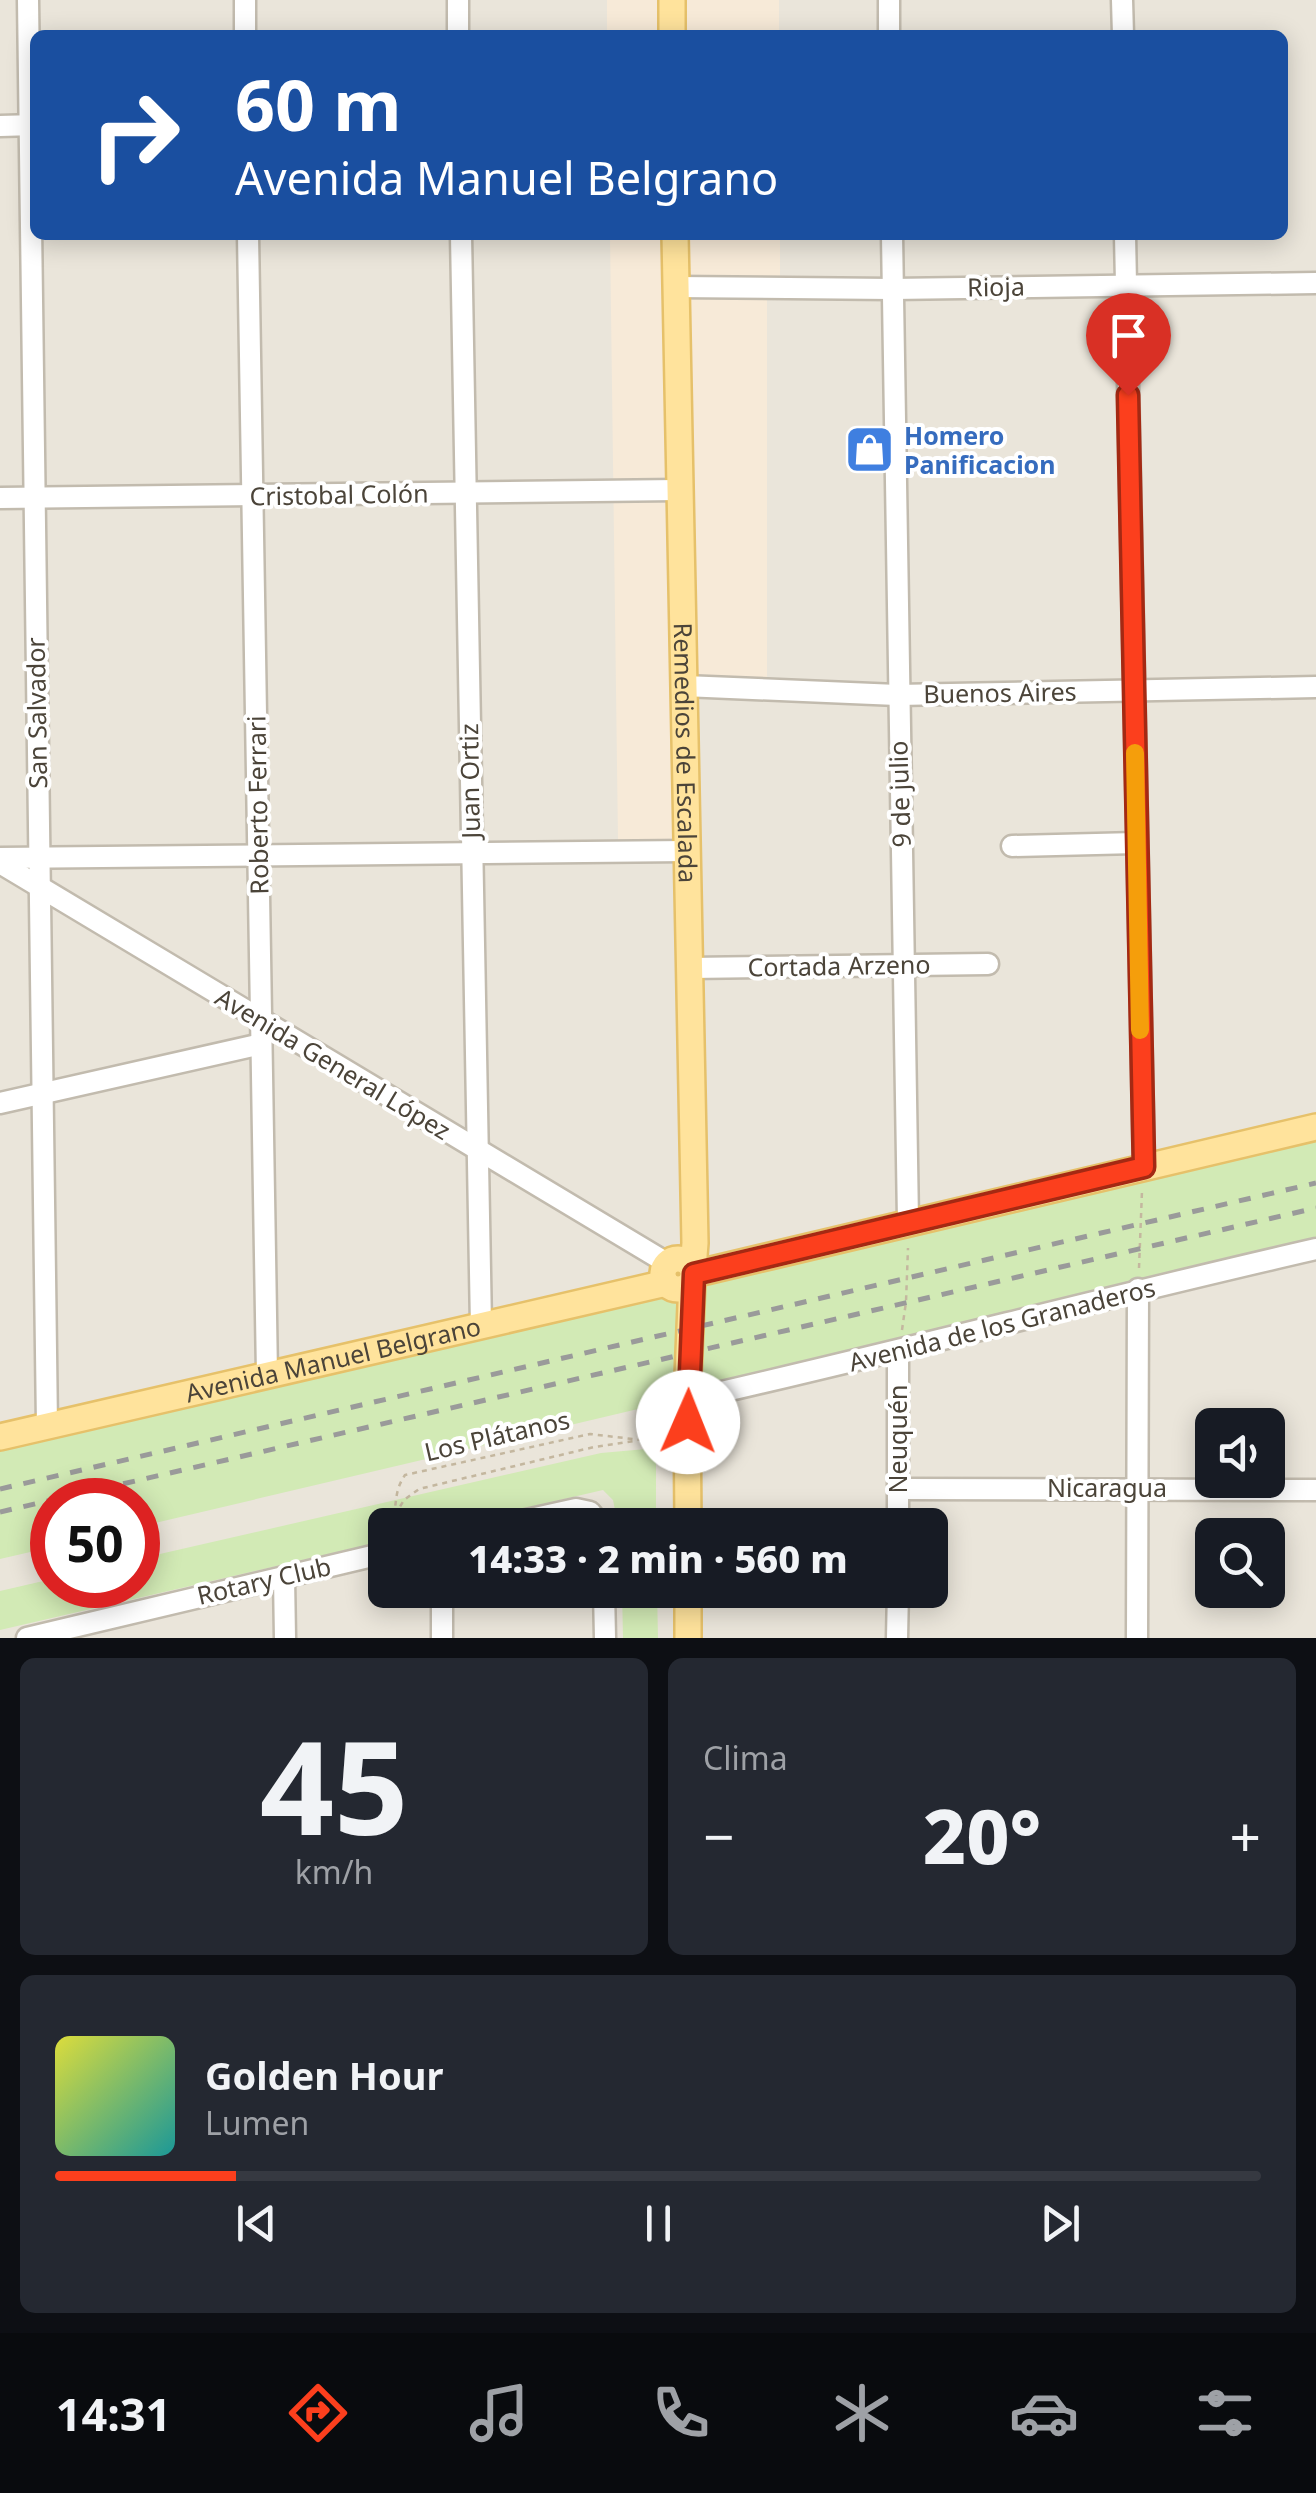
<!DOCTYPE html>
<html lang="es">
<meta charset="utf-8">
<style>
body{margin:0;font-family:"Noto Sans",sans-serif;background:#242831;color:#f1f3f6;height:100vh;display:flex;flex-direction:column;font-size:38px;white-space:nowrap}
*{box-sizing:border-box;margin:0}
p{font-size:32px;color:#9ea1a6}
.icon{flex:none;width:55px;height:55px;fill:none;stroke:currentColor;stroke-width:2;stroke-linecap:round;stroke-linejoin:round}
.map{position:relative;height:1638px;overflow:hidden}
.drawer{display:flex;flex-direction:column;gap:20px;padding:20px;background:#0d0f14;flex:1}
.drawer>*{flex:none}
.banner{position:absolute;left:30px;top:30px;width:1258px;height:210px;border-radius:15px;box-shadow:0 5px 25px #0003;background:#1a4fa0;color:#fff;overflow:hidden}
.fabs{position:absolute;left:1195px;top:1408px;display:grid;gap:20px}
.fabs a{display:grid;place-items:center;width:90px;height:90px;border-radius:15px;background:#171b24;box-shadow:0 5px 25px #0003;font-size:50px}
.speed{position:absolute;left:30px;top:1478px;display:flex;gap:20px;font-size:50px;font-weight:700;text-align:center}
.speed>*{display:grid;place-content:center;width:130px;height:130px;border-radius:50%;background:#171b24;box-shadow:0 5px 25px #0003;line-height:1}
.speed .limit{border:15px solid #d22;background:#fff;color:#111}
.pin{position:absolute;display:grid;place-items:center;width:85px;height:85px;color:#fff;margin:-102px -42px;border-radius:50% 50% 50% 0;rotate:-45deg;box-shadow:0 0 10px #0007}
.pin .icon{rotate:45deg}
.me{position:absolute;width:110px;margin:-55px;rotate:1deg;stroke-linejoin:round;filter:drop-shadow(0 0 8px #0008)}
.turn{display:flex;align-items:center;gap:35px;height:210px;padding:0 40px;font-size:45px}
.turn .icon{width:130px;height:130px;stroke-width:2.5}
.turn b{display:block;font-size:70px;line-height:85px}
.big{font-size:75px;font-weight:800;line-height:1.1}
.drawer .tile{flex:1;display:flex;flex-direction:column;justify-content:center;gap:15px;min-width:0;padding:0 35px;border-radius:15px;background:#242831}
.drawer .dial{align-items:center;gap:0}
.dial b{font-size:130px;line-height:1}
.song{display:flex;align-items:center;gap:30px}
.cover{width:120px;height:120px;border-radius:15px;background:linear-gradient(135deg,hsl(60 70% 55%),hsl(180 70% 35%))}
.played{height:10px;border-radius:5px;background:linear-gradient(90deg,#fc3f1d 15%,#363941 15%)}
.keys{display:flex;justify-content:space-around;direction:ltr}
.heat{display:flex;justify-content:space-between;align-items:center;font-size:55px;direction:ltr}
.drawer .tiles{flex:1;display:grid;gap:20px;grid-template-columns:1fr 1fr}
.tile:last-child{grid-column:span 2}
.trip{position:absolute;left:368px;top:1508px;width:580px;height:100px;border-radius:15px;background:#171b24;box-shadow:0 5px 25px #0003;font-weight:800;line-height:100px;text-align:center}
.menu{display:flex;height:160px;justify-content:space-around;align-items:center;background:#090b0e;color:#9ea1a6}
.menu .icon{width:70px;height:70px}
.menu .selected{color:#fc3f1d}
.menu b{font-size:45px;color:#f1f3f6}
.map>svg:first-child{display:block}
.residential{fill:#eae5da;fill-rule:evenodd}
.commercial{fill:#f7ead8}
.green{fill:#d2eab5}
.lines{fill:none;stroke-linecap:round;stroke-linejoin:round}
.minor-casing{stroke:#c2bbae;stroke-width:25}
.major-casing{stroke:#e6c16a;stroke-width:30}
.path{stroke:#c4b79f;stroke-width:2.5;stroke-dasharray:5 5;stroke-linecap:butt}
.minor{stroke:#fff;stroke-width:20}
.major{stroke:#ffe39c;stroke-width:25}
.rail{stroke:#9a9a9a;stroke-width:5;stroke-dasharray:12 12;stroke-linecap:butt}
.route-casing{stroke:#a42913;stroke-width:25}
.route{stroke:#fc3f1d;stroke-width:18}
.slow{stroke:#f59e0b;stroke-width:18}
.labels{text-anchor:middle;stroke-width:8;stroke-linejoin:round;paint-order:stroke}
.street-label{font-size:25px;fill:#4b4439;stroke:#fff}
.shop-label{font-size:25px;font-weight:bold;fill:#366cbe;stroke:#fff;text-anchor:start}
</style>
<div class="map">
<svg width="1316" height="1638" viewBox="0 0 1316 1638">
<rect width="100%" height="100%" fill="#f6f3ec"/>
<path class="residential" d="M0,0h1316v1638h-1316zM35,35h1247v200h-1247zM1212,1425h56v55h-56zM52,1500h86v85h-86zM385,1525h545v65h-545zM1212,1535h56v55h-56z"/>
<g class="commercial">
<rect x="607" y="0" width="172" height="35"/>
<polygon points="610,235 780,235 780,277 767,279 767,689 684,686 687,851 618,840"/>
</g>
<g class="green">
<polygon points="1316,1127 1316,1249 138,1527 138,1500 52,1500 52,1547 0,1559 0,1437 666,1283 694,1274"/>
<polygon points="646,1449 656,1461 656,1525 618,1525 613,1500 603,1490 452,1525 385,1525 385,1541 0,1630 0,1591 52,1579 52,1585 138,1585 138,1559 601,1453"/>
<polygon points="622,1590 657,1590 658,1638 623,1638"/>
</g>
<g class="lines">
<defs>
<g id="minor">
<polyline points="28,0 47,1426"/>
<polyline points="245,0 245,35"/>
<polyline points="458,0 458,35"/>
<polyline points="889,0 889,35"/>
<polyline points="1122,0 1123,35"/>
<polyline points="0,126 35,125"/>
<polyline points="248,235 267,1375"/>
<polyline points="461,235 481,1326"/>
<polyline points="892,235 908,1221"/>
<polyline points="1125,235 1144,1167"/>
<polyline points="675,287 892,289 1316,283"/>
<polyline points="0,498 678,490"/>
<polyline points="684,686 897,695 1316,687"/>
<polyline points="1012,846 1136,843"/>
<polyline points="0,858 687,851"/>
<polyline points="0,863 667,1263"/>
<polyline points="690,968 988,964"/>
<polyline points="0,1103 261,1044"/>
<polyline points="898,1352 898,1525"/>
<path d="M687,1400c211,-48 419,-103 629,-151"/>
<polyline points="899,1489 1316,1490"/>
<polyline points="504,1525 576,1509 590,1512 601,1525"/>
<polyline points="284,1577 285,1638"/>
<polyline points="442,1590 442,1638"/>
<polyline points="604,1590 605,1638"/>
<polyline points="27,1638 385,1553"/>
<polyline points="897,1638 898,1590"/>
<polyline points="1137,1638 1138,1289"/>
</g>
<g id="major">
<polyline points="672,0 672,35"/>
<path id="s1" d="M675,235l20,1008 -2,26"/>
<circle cx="678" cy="1274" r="15"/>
<polyline points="694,1274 1316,1127"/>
<path id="s2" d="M0,1437l666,-154"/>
<polyline points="688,1525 687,1400 692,1281"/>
<polyline points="688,1590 688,1638"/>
</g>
</defs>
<use href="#minor" class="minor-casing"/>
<use href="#major" class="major-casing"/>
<g class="path">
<polyline points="1139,1268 1142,1191"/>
<polyline points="902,1330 906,1302 908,1248"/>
<polyline points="395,1515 404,1500 419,1489 594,1447 634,1441"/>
<path d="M390,1525c9,-19 2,-31 15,-50l185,-41 76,9"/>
</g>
<use href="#minor" class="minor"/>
<use href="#major" class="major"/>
<g class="rail">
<polyline points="0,1489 1316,1183"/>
<polyline points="53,1500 1316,1208"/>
<polyline points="0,1512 52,1500"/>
</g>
</g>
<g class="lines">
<defs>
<polyline id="route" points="688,1422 694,1274 1144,1167 1128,395"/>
</defs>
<use href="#route" class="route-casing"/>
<use href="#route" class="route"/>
<polyline class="slow" points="1135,753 1140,1030"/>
</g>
<defs>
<symbol id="shop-square" viewBox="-11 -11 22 22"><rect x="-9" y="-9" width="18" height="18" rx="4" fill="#3f7fe0" stroke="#fff"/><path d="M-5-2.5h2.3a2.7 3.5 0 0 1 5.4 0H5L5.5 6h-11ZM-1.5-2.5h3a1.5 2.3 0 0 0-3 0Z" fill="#fff"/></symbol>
</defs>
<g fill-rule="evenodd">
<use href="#shop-square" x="842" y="422" width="55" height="55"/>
</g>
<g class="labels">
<g class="street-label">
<text transform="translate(996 287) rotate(-1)" y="9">Rioja</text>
<text transform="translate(339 495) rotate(-1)" y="9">Cristobal Colón</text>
<text transform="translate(1000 693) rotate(-1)" y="9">Buenos Aires</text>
<text transform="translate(37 713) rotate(-91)" y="9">San Salvador</text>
<text dy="9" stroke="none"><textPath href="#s1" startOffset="518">Remedios de Escalada</textPath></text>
<text transform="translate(470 781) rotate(-91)" y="9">Juan Ortiz</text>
<text transform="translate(900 794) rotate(-92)" y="9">9 de julio</text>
<text transform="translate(258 805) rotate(-91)" y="9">Roberto Ferrari</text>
<text transform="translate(839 966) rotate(-1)" y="9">Cortada Arzeno</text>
<text transform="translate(333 1064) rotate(31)" y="9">Avenida General López</text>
<text transform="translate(1002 1325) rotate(-14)" y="9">Avenida de los Granaderos</text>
<text dy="9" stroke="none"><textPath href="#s2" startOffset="342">Avenida Manuel Belgrano</textPath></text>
<text transform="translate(497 1436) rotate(-13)" y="9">Los Plátanos</text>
<text transform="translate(898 1439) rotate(-90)" y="9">Neuquén</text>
<text x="1107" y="1497">Nicaragua</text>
<text transform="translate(264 1581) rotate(-13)" y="9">Rotary Club</text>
</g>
<g class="shop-label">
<text x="904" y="445">Homero<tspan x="904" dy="29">Panificacion</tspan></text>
</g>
</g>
</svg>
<div class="fabs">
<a><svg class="icon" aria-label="sound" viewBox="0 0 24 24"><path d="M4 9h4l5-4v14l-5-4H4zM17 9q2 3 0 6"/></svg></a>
<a><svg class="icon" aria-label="search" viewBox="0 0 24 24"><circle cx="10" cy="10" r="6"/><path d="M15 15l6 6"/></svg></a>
</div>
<div class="speed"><div class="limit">50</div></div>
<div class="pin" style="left:1128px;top:395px;background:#d93025"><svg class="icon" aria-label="arrive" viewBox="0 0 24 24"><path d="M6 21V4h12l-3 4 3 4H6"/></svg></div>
<svg class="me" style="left:688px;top:1422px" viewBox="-20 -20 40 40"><circle r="19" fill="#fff"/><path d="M0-13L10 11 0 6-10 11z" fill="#fc3f1d"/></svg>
<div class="trip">14:33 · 2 min · 560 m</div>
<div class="banner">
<div class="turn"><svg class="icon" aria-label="right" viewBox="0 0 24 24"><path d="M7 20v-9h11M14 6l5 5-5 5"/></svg><div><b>60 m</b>Avenida Manuel Belgrano</div></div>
</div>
</div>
<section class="drawer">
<div class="tiles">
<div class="tile dial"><b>45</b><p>km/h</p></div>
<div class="tile"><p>Clima</p>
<div class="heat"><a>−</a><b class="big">20°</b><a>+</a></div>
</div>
<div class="tile">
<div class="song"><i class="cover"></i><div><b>Golden Hour</b><p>Lumen</p></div></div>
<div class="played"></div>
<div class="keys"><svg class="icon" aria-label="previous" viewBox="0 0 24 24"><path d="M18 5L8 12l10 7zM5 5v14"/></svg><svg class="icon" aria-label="pause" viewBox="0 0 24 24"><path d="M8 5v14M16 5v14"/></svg><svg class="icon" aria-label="next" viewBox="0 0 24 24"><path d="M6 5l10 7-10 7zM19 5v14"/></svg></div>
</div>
</div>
</section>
<nav class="menu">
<b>14:31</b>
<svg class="icon selected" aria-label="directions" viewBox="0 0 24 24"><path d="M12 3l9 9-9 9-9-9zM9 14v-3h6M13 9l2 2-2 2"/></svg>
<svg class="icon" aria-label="music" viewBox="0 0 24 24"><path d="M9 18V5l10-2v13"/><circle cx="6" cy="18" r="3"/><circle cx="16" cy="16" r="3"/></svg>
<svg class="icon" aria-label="phone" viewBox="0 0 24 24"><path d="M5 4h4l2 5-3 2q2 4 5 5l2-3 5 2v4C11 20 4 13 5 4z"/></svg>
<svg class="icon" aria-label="climate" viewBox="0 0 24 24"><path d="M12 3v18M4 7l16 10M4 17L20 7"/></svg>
<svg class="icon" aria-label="car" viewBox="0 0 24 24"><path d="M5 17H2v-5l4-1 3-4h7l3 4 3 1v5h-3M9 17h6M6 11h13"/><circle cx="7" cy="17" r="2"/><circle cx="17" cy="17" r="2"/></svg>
<svg class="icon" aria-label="filters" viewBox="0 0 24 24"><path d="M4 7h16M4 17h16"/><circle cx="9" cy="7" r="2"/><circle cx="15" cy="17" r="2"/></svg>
</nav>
